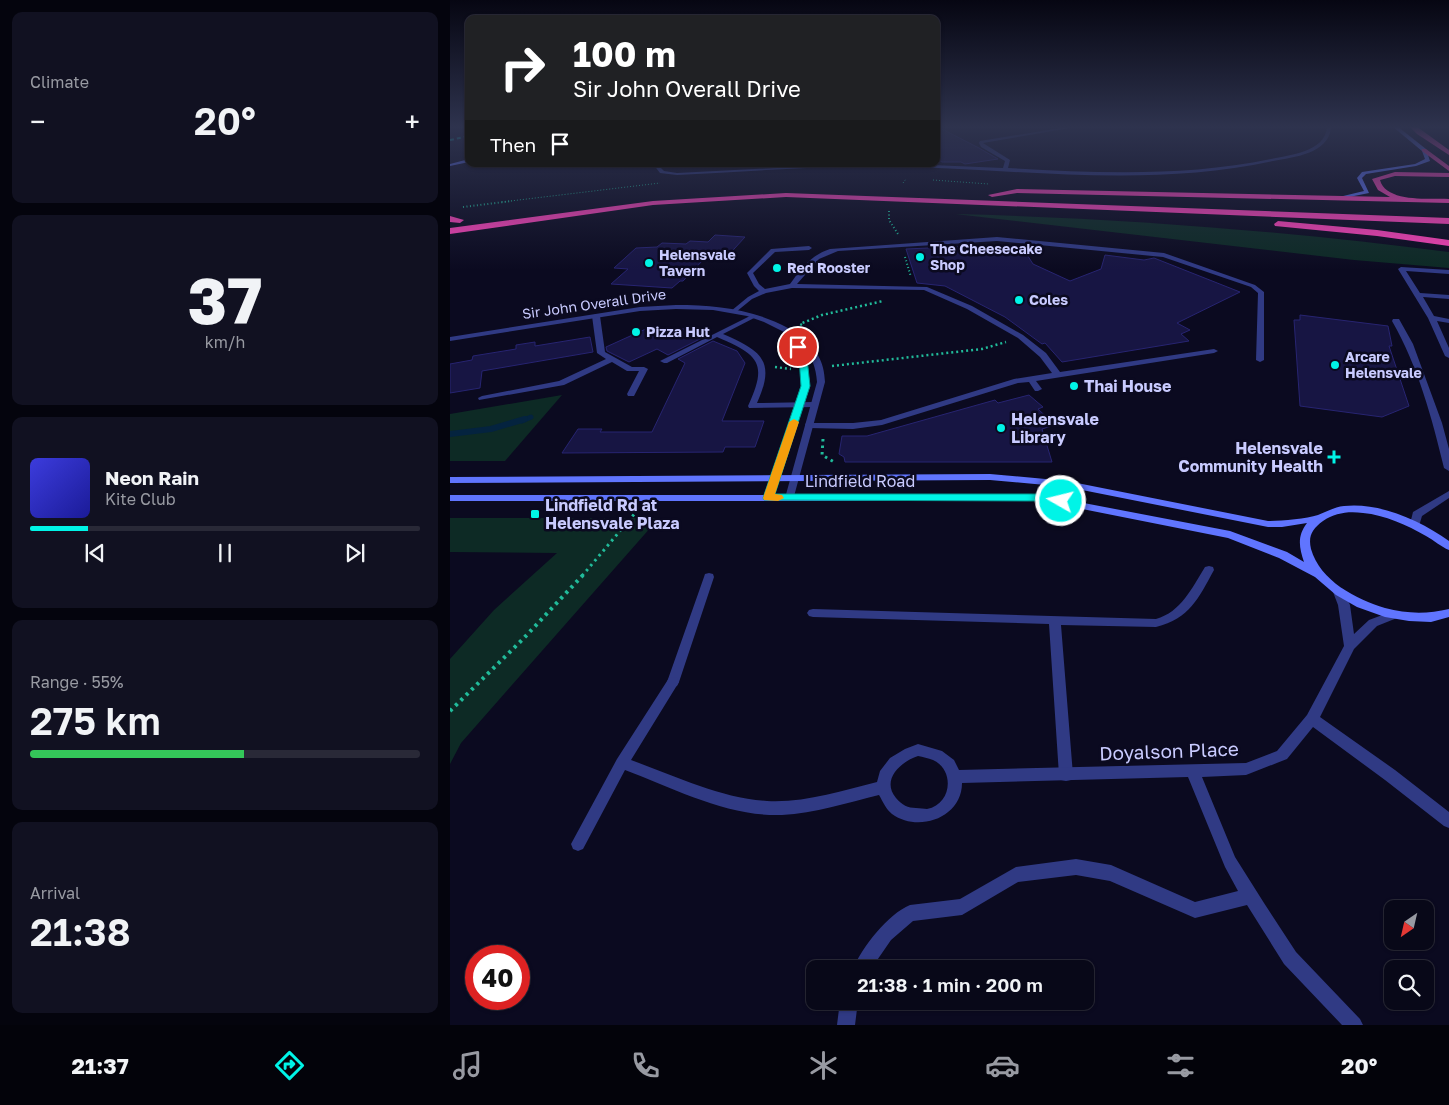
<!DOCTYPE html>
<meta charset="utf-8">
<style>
body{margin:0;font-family:"Golos Text",sans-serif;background:#111121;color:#f1f3f6;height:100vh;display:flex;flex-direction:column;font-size:19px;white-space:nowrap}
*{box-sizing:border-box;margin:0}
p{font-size:16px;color:#989aa2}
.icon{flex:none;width:28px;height:28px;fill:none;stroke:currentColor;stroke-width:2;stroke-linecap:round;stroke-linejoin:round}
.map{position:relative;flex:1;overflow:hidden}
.details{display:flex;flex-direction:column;gap:12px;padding:12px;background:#04040d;width:450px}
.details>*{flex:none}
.banner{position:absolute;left:15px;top:15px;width:475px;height:152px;border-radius:10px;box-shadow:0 1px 4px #0004,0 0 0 1px #292937;background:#202124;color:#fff;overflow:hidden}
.needle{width:32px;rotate:214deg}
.fabs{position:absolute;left:934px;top:900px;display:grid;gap:10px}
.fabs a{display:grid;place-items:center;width:50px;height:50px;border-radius:10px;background:#080818;box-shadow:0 1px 4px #0004,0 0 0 1px #292937;font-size:25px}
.speed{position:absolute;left:15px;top:945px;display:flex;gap:10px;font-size:25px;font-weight:700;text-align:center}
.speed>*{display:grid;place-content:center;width:65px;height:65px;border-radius:50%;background:#080818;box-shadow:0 1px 4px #0004,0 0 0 1px #292937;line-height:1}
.speed .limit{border:8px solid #d22;background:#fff;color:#111}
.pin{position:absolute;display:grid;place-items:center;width:42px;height:42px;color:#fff;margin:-21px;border:2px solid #fff;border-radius:50%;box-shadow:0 1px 5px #0007}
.me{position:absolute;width:55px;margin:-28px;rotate:278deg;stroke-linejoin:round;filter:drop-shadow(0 0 4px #0008)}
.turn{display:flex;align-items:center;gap:18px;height:105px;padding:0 25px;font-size:22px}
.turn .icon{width:65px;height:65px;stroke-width:2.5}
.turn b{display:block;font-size:35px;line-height:42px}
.then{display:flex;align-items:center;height:48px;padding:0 25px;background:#0003;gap:10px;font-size:19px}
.big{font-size:38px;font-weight:600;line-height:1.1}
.details .widget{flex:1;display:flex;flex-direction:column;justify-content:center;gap:8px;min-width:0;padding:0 18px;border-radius:10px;background:#111121}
.details .dial{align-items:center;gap:0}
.dial b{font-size:65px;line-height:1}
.song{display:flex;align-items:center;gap:15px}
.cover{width:60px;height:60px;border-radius:8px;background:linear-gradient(135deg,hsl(240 70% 55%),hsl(240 70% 35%))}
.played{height:5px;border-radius:2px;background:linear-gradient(90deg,#00f4e7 15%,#292937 15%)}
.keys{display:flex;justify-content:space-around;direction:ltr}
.heat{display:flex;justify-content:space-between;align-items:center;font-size:28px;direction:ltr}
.charge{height:8px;border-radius:4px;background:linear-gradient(90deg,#34c759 55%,#292937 0)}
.trip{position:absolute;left:356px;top:960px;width:288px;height:50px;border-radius:10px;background:#080818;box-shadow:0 1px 4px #0004,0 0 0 1px #292937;font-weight:600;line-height:50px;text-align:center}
.menu{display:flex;height:80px;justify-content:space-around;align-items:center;background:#03030a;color:#989aa2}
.menu .icon{width:35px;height:35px}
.menu .selected{color:#00f4e7}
.menu b{font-size:22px;color:#f1f3f6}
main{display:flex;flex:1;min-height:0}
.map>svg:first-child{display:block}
.green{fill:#0d2a25}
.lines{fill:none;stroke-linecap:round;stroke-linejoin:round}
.stream-far1{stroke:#04233f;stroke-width:5}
.stream{stroke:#04233f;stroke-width:6}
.building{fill:#171543;stroke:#272471}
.path-far4{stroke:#21bb9a;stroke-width:1;stroke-dasharray:1 2;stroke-linecap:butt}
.path-far3{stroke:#21bb9a;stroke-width:2;stroke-dasharray:1 2.5;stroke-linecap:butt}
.path-far2{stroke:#21bb9a;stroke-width:2.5;stroke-dasharray:2 3;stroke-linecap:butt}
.path-far1{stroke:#21bb9a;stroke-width:3;stroke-dasharray:2.5 4;stroke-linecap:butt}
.path{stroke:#21bb9a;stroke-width:4;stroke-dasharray:3 4.5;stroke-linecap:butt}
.lane{fill:#303a84;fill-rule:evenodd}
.street{fill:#303a84;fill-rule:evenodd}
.secondary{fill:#6075ff;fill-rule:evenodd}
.highway{fill:#f4b;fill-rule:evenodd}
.rail{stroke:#00f4e7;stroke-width:2;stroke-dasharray:4 3;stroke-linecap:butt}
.route{fill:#00f4e7;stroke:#009f96}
.slow{fill:#f59e0b}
.poi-dot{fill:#00f4e7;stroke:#0b0a20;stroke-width:2}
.labels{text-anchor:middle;stroke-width:5;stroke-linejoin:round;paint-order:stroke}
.far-poi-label{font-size:14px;font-weight:bold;fill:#c9cbff;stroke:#0b0a20;text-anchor:start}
.far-street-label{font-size:14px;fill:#c9cbff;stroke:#0b0a20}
.poi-label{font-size:16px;font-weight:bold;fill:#c9cbff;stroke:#0b0a20;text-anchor:start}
.street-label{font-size:16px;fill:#c9cbff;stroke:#0b0a20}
.near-street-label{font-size:19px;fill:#c9cbff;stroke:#0b0a20}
</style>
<main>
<section class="details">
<div class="widget"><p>Climate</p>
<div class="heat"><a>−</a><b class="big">20°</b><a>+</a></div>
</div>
<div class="widget dial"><b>37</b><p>km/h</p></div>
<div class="widget">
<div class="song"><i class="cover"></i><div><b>Neon Rain</b><p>Kite Club</p></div></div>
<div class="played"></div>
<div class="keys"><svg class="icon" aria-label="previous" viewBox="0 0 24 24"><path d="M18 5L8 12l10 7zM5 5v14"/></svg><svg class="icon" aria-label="pause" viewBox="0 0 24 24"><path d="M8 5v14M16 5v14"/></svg><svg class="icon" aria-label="next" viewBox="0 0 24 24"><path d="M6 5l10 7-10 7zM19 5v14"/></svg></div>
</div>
<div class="widget"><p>Range · 55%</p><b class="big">275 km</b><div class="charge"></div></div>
<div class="widget"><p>Arrival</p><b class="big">21:38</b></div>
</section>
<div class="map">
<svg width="999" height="1025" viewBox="0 0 999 1025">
<rect width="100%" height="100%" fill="#0b0a20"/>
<g class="green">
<path d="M505,214c166,4 330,17 494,38v16l-95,-8z"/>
<polygon points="112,395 55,461 0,461 0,414"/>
<polygon points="0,518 209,518 11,743 0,764 0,659 44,610 107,553 0,552"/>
</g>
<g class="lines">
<polyline class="stream-far1" points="72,421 81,417"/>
<polyline class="stream" points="0,434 41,429 75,419"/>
</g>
<g class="building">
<polygon points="486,126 529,148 548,159 515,164 511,162 492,162 486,158"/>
<polygon points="265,235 295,237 274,260 254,259 233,281 230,281 222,288 161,284 178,269 164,268 186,248 207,247 212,243 236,244 240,241 258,242"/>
<polygon points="524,246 526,250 572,247 583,264 620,281 651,269 655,255 694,260 704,258 790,292 727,323 740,330 731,334 739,341 612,362 595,343 592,344 555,317 495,286 467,283 456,249"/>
<polygon points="850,315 938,326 942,346 939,346 959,406 932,417 850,406 844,320 850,320"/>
<polygon points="198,328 235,329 254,337 218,355 207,349 179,362 157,351 156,347"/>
<polygon points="140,337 143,352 32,371 30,388 0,393 0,364 22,360 23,356 66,349 66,345 85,342 85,346"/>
<polygon points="263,341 287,351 295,363 272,421 314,421 305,447 275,447 273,452 112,453 128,429 152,429 150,432 202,432 235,363 228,359"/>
<polygon points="579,395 593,407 588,409 605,425 592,429 602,462 395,462 394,457 389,454 392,436 417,436 545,400 548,403"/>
</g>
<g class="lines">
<g class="path-far4">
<polyline points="483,180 539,184"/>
<polyline points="453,183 456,179"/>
<polyline points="52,202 210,183"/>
</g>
<g class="path-far3">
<polyline points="13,207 62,201"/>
<polyline points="439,211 439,220 448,234"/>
<polyline points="455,257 461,277"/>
</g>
<g class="path-far2">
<polyline points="352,325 350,324 372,315 433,301"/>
<polyline points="382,366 532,349 556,342"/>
<polyline points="325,367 341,369"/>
</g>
<g class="path-far1">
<polyline points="373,439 372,455 386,463"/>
<polyline points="132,576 186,512"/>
</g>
<polyline class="path" points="0,711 73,639 133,575"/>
<g class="lane">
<path d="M622,126h10l-99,17 27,17 -2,8c88,5 176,9 263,-9 19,-4 53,-7 56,-31l-2,-2h4l2,2c-3,26 -37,29 -58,33 -129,28 -261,7 -392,5 -68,0 -136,6 -204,9l-17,-2 -7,-9h4l7,7 13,2 178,-9 76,1 72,3 2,-7 -24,-14 -2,-4 1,-2z"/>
<path d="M547,237l167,16 91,32 9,7v68l-4,2 -4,-2 2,-67 -7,-6 -88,-30 -166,-16 -159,10 -19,8 -22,25 130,3 45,19 51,29 23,18 14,19 154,-23 4,2 -4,2 -178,28 6,8 -4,2h-3l-6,-9 -11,1 -136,42 -29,4 -44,-1 -3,-1 -1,-2 1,-2h47l28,-3 133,-41 38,-6 -12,-16 -22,-19 -51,-29 -43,-19 -132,-2 -26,5 -14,6 -16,13 -5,-1 17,-14 11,-6 -5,-5 -7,-13 24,-24 38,-3 3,2 -3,2 -34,2 -22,21 6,11 6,5 25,-5c11,-15 21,-29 40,-35z"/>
<polygon points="951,267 999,270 999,274 956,271 970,293 999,295 999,299 973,297 984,316 999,319 999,323 987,321 999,348 999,358 995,356 978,318 948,269"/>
<polygon points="146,314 150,316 155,352 182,367 194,367 198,369 184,396 178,396 177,394 189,371 177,371 162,362 114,385 29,400 28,398 32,396 109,381 156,359 147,353 142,316"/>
<path d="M302,315l6,1 -35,18c39,17 53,27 34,69l57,-1 3,1v4l-68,1 -1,-2c20,-43 11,-51 -31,-69l-50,26h-3l-4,-2z"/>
<path d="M943,319h6l14,25 29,79 7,26v22l-5,-3c-12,-50 -26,-102 -52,-147z"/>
<polygon points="999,491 999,498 972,516 969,526 961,526 960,524 963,512"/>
<path d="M759,566l4,1 1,3c-16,29 -24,48 -58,57l-95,-2 12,150 -2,5 -5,1 -5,-1 -2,-5 -10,-151 -236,-7 -4,-1 -2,-3 2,-3 4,-1 343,10c25,-7 36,-31 49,-52z"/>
<polygon points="259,573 263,574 264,577 229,682 227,686 223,687 219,686 217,682 254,577 255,574"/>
</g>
<g class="street">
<path d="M226,305c39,0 77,4 112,23 4,3 7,7 12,10 17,11 24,23 25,44l-32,118h-6l-2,-2 32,-116c-1,-14 -5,-26 -15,-37l5,13 3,28 -37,111 -2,2h-6l-2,-2 39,-111 -3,-28 -6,-18 -9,-8 -20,-10 -17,-6 -34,-6 -37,-1 -36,2 -190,30v-4l190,-30z"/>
<path d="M889,588l4,1 7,16 4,29 15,-14 24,-9 4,1 2,3 -2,3 -20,8 -23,23 -34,68 75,53 54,42v16l-5,-2 -59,-46 -72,-53 -26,32 -41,16 -44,2 33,80 29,46 32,49 64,67 3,6h-21l-58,-61 -37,-59 -52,13 -85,-37 -34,-6 -58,7 -56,33 -49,6 -22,19 -20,29h-18c9,-22 35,-55 57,-64l50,-6 56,-32 60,-8 35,6 84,37 43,-11 -13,-24 -37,-90 -226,6c0,35 -44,50 -70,31 -6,-5 -9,-12 -13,-19 -32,8 -64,18 -97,20 -54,2 -107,-26 -157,-45l-42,79 -5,2 -5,-2 -2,-5 46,-85 52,-81 4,-1 4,1 2,4 -48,78c44,16 89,38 136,41 37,2 74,-10 110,-19l3,-11 10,-13 15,-9 13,-5 24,7 12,9 5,10 287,-7 31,-12 30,-36 37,-69 -6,-41 -5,-13 2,-3zM468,756c5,1 10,2 15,4 22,10 19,44 -6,49 -3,0 -7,-1 -11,-1 -8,0 -14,-3 -20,-10 -15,-18 4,-36 22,-42z"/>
<polygon points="390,1001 408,1001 405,1025 387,1025"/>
</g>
<g class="secondary">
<polygon points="942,126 947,126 976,149 980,161 966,166 916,174 912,178 919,193 889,199 889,197 914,191 907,178 912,172 965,164 975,159 972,151"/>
<polygon points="19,159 19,162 0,166 0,164"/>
<path d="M540,474l77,7 201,40c13,0 38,-2 50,-6 8,-3 16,-8 26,-9 36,-4 77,15 105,35v9c-8,-3 -15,-10 -23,-14 -19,-11 -41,-21 -63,-23 -15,-2 -28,0 -40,8 -11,8 -15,15 -12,28 9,32 45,50 74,59 22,6 43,6 64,1v8l-18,5 -22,-1 -24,-4 -28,-10 -21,-12 -21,-18 -36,-19 -51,-20 -186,-37h-592v-6h592l188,36 57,21 17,10c-5,-15 -7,-26 3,-39l-25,4h-14l-201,-40 -77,-7 -540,3v-6z"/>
</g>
<g class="highway">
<polygon points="959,126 966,126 999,150 999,155 967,134"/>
<polygon points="972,149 976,149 999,166 999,171 972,151"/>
<path d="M945,172l54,1v4l-54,-1 -15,4c6,23 50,18 69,19v4l-432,-10 -25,4 -4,-2 29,-6 373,8 -12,-7 -6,-11z"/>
<polygon points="336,193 999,218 999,224 336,197 203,205 0,234 0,228 203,201"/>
<polygon points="0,216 14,220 10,223 0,222"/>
<polygon points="828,221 927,230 999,240 999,246 927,236 825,226 824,224"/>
</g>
<polyline class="rail" points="0,140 19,136"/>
</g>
<linearGradient id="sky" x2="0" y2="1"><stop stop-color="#060612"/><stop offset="0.47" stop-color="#2e334e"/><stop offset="1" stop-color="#2e334e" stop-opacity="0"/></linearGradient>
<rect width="999" height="270" fill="url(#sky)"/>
<polygon class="route" points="345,345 351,345 357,358 360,386 325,494 592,494 615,499 617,501 611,505 592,501 314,500 313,498 351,386 349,358 344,347"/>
<polygon class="slow" points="344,419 349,422 325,494 332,495 334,498 328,501 314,500 313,498 339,422"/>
<g class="poi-dot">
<circle cx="470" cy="257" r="5"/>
<circle cx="199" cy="263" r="5"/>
<circle cx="327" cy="268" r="5"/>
<circle cx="569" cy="300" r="5"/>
<circle cx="186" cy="332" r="5"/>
<circle cx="885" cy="365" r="5"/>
<circle cx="624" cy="386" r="5"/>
<circle cx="551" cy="428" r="5"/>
<path d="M881.5 449.5h5v5h5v5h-5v5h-5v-5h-5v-5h5z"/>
<rect x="80" y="509" width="10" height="10" rx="2.5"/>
</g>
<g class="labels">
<g class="far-poi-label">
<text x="480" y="254">The Cheesecake<tspan x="480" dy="16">Shop</tspan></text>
<text x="209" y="260">Helensvale<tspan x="209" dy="16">Tavern</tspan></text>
<text x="337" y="273">Red Rooster</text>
<text x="579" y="305">Coles</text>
<text x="196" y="337">Pizza Hut</text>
<text x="895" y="362">Arcare<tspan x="895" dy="16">Helensvale</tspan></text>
</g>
<g class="far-street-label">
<text transform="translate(144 304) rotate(-8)" y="5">Sir John Overall Drive</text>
</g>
<g class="poi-label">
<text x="634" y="392">Thai House</text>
<text x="561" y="425">Helensvale<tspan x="561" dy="18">Library</tspan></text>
<text x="873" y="454" text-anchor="end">Helensvale<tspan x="873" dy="18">Community Health</tspan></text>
<text x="95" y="511">Lindfield Rd at<tspan x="95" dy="18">Helensvale Plaza</tspan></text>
</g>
<g class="street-label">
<text x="410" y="487">Lindfield Road</text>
</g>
<g class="near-street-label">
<text transform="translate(719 751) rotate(-2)" y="7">Doyalson Place</text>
</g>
</g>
</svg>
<div class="fabs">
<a><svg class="needle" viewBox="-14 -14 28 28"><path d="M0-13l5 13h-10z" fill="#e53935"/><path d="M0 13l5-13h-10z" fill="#989aa2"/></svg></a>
<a><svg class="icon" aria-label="search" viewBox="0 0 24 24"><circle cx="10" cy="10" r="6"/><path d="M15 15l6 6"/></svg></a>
</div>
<div class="speed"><div class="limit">40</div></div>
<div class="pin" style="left:348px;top:347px;background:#d93025"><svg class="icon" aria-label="arrive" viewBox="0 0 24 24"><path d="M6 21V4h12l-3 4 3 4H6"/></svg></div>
<svg class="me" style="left:611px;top:501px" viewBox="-20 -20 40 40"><circle r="17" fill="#00f4e7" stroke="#fff" stroke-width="3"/><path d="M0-11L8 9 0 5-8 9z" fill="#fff"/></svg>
<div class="trip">21:38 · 1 min · 200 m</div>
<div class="banner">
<div class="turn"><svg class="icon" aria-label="right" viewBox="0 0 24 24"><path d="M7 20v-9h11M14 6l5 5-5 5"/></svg><div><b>100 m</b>Sir John Overall Drive</div></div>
<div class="then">Then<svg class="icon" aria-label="arrive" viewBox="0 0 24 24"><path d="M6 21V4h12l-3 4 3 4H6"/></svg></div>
</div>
</div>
</main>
<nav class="menu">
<b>21:37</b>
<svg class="icon selected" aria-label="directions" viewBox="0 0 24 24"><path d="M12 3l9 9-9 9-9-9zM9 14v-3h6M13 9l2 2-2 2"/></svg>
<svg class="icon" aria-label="music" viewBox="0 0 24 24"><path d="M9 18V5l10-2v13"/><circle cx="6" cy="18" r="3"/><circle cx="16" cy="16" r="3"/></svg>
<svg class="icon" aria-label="phone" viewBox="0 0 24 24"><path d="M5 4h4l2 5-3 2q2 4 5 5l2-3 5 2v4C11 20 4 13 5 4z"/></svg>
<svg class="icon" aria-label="climate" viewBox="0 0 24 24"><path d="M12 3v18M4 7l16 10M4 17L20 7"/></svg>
<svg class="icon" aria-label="car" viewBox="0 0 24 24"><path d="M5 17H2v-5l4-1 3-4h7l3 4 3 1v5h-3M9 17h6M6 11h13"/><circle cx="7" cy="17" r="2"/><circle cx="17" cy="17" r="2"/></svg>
<svg class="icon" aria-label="filters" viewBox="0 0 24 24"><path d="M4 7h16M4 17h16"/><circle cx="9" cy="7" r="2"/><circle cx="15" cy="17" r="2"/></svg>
<b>20°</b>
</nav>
